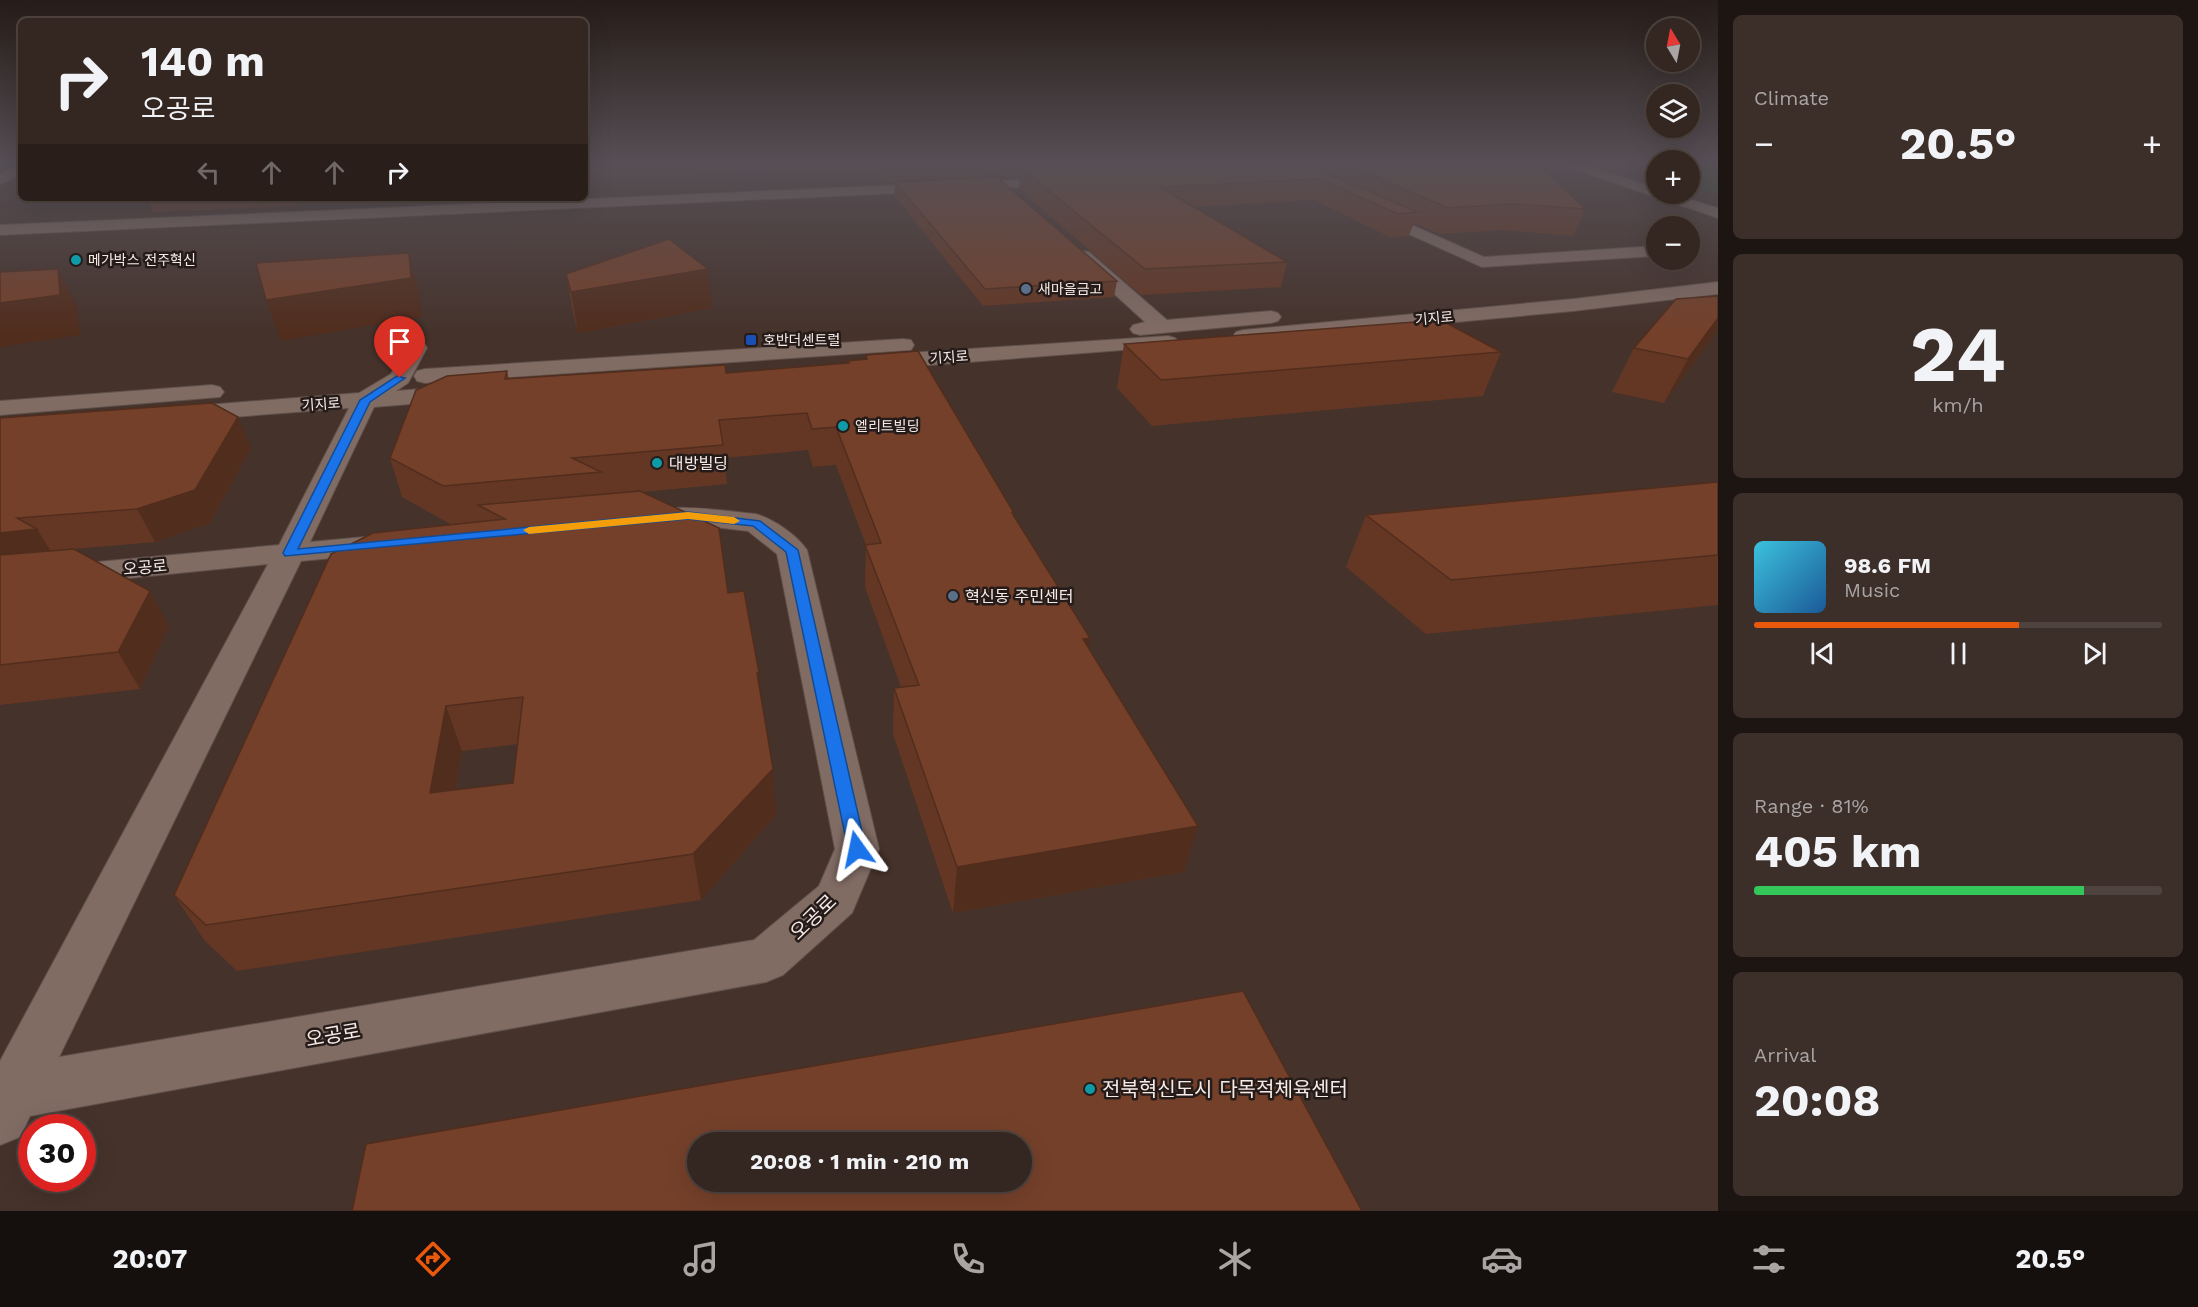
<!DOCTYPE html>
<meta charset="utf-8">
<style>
body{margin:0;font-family:"Work Sans","Noto Sans KR",sans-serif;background:#3c2e29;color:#f1f3f6;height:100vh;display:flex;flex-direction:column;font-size:22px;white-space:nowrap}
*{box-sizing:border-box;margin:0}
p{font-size:20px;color:#a9a5a5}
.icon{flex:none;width:33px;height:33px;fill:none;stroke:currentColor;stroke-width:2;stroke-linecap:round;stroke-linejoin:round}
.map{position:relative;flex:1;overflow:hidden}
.details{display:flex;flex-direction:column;gap:15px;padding:15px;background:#1d1512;width:480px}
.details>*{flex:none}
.banner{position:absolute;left:18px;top:18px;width:570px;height:183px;border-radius:9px;box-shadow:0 6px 24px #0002,0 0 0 2px #4e433e;background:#342620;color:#f1f3f6;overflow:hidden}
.needle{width:39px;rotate:350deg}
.buttons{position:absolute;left:1646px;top:18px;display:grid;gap:12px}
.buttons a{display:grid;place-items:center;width:54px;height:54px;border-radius:50%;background:#342620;box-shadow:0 6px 24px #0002,0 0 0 2px #4e433e;font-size:30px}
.speed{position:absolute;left:18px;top:1114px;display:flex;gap:12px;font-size:30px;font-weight:700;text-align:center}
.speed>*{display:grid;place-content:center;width:78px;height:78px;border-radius:50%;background:#342620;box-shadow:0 6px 24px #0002,0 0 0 2px #4e433e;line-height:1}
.speed .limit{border:9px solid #d22;background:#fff;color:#111}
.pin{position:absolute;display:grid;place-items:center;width:51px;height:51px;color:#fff;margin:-62px -26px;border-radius:50% 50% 50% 0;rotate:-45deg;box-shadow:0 0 6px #0007}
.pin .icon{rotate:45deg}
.me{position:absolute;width:66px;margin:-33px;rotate:348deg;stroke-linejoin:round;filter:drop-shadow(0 0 4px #0008)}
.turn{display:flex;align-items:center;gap:21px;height:126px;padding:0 24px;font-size:27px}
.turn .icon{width:78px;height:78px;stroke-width:2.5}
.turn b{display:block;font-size:42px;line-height:51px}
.lanes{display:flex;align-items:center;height:57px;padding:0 24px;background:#0003;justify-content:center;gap:30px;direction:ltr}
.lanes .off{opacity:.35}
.big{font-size:45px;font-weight:700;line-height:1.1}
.details .tile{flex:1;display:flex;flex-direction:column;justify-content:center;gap:9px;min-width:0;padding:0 21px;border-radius:9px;background:#3c2e29}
.details .dial{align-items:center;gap:0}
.dial b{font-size:78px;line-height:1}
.song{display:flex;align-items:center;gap:18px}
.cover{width:72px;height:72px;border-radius:9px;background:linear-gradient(135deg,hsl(190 70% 55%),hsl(210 70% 35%))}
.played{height:6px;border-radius:3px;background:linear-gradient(90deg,#ea580c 65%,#4e433e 65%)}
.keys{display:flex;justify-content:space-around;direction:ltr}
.heat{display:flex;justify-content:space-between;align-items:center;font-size:33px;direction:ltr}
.charge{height:9px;border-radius:4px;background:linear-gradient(90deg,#34c759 81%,#4e433e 0)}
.trip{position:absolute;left:687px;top:1132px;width:345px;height:60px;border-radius:30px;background:#342620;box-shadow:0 6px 24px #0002,0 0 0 2px #4e433e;font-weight:700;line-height:60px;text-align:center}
.tab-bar{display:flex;height:96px;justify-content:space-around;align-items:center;background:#150f0d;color:#a9a5a5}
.tab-bar .icon{width:42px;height:42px}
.tab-bar .current{color:#ea580c}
.tab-bar b{font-size:27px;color:#f1f3f6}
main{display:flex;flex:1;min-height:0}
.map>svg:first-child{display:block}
.green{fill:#314a28}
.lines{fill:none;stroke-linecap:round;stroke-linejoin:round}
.minor-casing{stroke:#5f504a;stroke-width:2}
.minor{fill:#816c64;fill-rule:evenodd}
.wall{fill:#643724;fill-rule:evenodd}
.shaded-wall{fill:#512d1d}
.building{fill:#74402a;stroke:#512d1d;stroke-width:1.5;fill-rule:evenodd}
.route{fill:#1a73e8;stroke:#114b97;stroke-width:1.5}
.slow{fill:#f59e0b}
.culture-dot{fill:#0f9aa8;stroke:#251c19;stroke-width:2}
.service-dot{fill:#5c6f8a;stroke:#251c19;stroke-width:2}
.transit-dot{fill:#1a4fb4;stroke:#251c19;stroke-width:2}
.labels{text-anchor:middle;stroke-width:5;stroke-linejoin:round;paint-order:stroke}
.far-poi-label{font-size:14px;fill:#f7eae6;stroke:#251c19;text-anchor:start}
.far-street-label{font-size:14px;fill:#f7eae6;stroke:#251c19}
.poi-label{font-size:16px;fill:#f7eae6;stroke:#251c19;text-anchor:start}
.street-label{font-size:16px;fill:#f7eae6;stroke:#251c19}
.near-street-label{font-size:20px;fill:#f7eae6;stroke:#251c19}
.near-poi-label{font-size:20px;fill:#f7eae6;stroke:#251c19;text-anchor:start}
</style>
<main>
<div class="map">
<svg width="1718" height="1211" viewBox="0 0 1718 1211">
<rect width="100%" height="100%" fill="#45322b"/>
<polygon class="green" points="1689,163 1718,163 1718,194 1689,185"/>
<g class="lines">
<defs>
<g id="minor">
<polygon points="1555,163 1576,163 1656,188 1656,194 1671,194 1718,208 1718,218"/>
<polygon points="21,164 21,174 0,184 0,174"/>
<polygon points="1065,178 1072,182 1070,185 0,235 0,225"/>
<polygon points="1369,206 1484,257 1656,246 1656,256 1482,267 1364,214 1361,211"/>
<polygon points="1083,251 1089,252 1167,320 1271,311 1278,313 1281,317 1278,321 1271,323 1140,335 1133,333 1130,329 1133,325 1145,322 1077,260 1074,256 1077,252"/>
<polygon points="1718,282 1718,294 1573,311 1243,342 1236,340 1233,336 1236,332 1243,330 1573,299"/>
<polygon points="1168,336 1175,338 1179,342 1175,346 878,369 870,367 867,362 870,357 878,355"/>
<polygon points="903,339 911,340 914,345 911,350 425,383 417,381 414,376 417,371 425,369"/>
<path d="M416,342l8,1 3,5 -19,35 -12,8 63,-5 8,2 4,5 -4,5 -8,2 -85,7 -64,135 76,-7 11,3 4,6 -4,6 -11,3 -85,8 -242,496 695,-117 65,-54 16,-37 -58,-295 -29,-23 -60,-7 -41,4 -10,-3 -5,-6 5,-6c40,-10 79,-3 119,1 17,5 41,21 51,36l72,299 -27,64 -69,62 -17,7 -736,134 -10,21 -20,8v-84l268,-497 -268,27v-20l279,-26 70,-137 -168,13 -9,-2 -3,-5 3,-5 9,-2 178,-14 32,-19 17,-31z"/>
<polygon points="212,385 220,387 224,392 220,397 0,415 0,401"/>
</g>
</defs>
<use href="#minor" class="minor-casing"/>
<use href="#minor" class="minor"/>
</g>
<g class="wall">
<polygon points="585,163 764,163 764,169 716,171 716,175 585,180"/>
<path d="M868,163h573l144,46 -11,27 -72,-6 -63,4 -25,-11 -5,13 -19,1 -76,-37 -120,7 93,55 -6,25 -140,8 -122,-106 1,-13 -15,1 -13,-6 -8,7 133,103 -3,16 -131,9 -89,-111 1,-13h-11zM1305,164h12l-1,5z"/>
<polygon points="147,198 304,198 296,206 153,212"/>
<polygon points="566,274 712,308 578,333 573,313"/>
<polygon points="1714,335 1664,403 1612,392 1634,348"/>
<polygon points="1124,344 1501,352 1483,396 1152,426 1117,388"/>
<path d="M866,355l148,158v3l75,132 109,178 -14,46 -231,41 -60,-179 1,-46 7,-1 -36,-100 1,-42 -30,-80 -23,2 -5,-17 -84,8 3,26 -85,8 86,101 33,107 15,115 -75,85 -464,71 -32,-30 -31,-46 278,-370 -50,-28 -12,-39 117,-87 2,8 217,-6 121,-9v-3l19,-2zM518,744l-5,39 -57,7 6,-39z"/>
<polygon points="0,418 251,448 210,523 155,542 74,549 169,626 140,689 0,705"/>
<polygon points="1718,482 1718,605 1426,634 1346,567 1366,515"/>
</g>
<g class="shaded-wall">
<polygon points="986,163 992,163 992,171 984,178"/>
<polygon points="293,198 304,198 296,206"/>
<polygon points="409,253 419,291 422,317 281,341 266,300"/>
<polygon points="58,269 77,307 80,335 0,347 0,303"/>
<polygon points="708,269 712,308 578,333 571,292"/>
<polygon points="1718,318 1718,327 1714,335 1664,403 1688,359"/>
<polygon points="238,417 251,448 210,523 155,542 137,509"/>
<polygon points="37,529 58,563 0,569 0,533"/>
<polygon points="150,591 169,626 140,689 118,652"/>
<polygon points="1090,638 1082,683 1083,639"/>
<polygon points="757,673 759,673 763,717"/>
<polygon points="446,706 462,751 448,839 430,793"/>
<polygon points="773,769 776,815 701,900 693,854"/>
<polygon points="1198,826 1184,872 953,913 957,867"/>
</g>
<g class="building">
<polygon points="585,163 653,163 585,166"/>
<polygon points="880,163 986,163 884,168"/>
<polygon points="1148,163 1304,163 1417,212 1398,214 1320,179 1160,187 1287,262 1145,269 1021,168"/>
<polygon points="1342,163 1441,163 1444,164 1538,163 1585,209 1512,204 1448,208"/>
<polygon points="997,177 1117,281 985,289 895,182"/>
<polygon points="669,239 708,269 571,292 566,274"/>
<polygon points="409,253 411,278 266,300 256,263"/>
<polygon points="58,269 60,295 0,303 0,272"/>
<polygon points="1718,296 1718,318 1688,359 1634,348 1676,299"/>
<polygon points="1441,320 1501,352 1161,380 1124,344"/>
<polygon points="918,351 1014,513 1012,513 1090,638 1083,639 1198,826 957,867 894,688 919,685 865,545 881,543 836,427 812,429 807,413 719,420 723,445 572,458 601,472 443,486 390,458 416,390 447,376 507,371 505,379 725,365 726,373 849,363 847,361 867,359 866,355"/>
<polygon points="212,403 238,417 195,490 137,509 17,518 37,529 0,533 0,418"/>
<polygon points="1718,482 1718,555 1451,580 1366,515"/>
<path d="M640,491l79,37 9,65 16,-2 15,82h-2l16,96 -80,85 -487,71 -32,-30 157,-341 42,-21 132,-14 -27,-14zM523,697l-10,86 -83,10 16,-87z"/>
<polygon points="74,549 150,591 118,652 0,665 0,555"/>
<path d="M1243,991l119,220h-1010l14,-67zM698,1143h324v39h-324z"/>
</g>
<linearGradient id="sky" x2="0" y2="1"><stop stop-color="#261c18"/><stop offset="0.49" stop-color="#564f55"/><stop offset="1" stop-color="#564f55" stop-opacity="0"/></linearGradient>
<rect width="1718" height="333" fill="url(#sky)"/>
<polygon class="route" points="397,376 405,378 370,402 298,549 688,512 760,521 798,550 866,849 864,854 857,856 851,854 848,849 786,552 753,526 688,519 285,556 283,553 360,400"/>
<polygon class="slow" points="688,512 734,517 740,521 734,524 688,519 529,534 523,530 529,527"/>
<g class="culture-dot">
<circle cx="76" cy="260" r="6"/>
<circle cx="843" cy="426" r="6"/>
<circle cx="657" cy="463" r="6"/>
<circle cx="1090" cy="1089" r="6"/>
</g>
<g class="service-dot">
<circle cx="1026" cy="289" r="6"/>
<circle cx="953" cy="596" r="6"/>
</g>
<rect class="transit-dot" x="745" y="334" width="12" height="12" rx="3"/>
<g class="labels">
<g class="far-poi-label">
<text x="88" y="265">메가박스 전주혁신</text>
<text x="1038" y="294">새마을금고</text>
<text x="763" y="345">호반더센트럴</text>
<text x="855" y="431">엘리트빌딩</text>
</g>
<g class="far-street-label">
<text transform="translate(1434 318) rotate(-5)" y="5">기지로</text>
<text transform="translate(949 357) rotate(-4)" y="5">기지로</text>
<text transform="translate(321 404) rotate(-4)" y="5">기지로</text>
</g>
<g class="poi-label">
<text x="669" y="469">대방빌딩</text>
<text x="965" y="602">혁신동 주민센터</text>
</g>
<g class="street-label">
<text transform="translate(145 567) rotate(-5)" y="6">오공로</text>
</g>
<g class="near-street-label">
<text transform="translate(813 917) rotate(-44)" y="7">오공로</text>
<text transform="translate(333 1035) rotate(-10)" y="7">오공로</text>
</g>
<g class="near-poi-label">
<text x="1102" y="1096">전북혁신도시 다목적체육센터</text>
</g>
</g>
</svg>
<div class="buttons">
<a><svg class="needle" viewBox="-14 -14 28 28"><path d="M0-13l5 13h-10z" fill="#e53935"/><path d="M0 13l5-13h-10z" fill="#a9a5a5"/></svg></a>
<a><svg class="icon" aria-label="layers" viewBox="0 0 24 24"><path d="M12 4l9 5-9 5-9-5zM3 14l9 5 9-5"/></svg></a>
<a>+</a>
<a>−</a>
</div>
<div class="speed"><div class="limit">30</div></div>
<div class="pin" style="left:400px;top:378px;background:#d93025"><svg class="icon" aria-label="arrive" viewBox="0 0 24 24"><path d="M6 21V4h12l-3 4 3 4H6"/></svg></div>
<svg class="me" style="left:857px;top:849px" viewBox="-20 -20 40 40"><path d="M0-17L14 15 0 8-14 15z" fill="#1a73e8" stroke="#fff" stroke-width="4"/></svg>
<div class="trip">20:08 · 1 min · 210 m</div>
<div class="banner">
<div class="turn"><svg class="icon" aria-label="right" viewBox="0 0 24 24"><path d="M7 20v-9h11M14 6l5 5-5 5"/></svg><div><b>140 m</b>오공로</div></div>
<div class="lanes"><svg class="icon off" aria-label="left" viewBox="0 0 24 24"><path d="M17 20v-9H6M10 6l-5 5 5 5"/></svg><svg class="icon off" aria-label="ahead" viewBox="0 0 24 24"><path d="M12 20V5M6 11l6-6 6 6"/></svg><svg class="icon off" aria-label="ahead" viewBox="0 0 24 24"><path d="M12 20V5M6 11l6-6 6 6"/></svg><svg class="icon" aria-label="right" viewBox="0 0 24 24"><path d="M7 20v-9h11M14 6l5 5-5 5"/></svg></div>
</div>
</div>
<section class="details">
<div class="tile"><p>Climate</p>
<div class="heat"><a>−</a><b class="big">20.5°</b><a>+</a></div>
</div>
<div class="tile dial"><b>24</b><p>km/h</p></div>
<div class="tile">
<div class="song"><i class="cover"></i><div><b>98.6 FM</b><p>Music</p></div></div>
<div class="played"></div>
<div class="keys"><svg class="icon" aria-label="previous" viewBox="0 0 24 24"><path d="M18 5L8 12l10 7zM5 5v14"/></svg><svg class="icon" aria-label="pause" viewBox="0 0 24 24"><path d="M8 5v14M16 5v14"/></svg><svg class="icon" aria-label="next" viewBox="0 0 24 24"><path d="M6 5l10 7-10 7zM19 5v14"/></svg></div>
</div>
<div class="tile"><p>Range · 81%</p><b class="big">405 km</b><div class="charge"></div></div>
<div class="tile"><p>Arrival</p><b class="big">20:08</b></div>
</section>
</main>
<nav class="tab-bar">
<b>20:07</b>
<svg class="icon current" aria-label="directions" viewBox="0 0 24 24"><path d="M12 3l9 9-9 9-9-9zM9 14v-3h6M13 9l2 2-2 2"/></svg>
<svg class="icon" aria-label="music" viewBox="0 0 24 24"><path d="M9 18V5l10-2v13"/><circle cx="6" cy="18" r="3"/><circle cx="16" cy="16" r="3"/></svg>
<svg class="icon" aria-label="phone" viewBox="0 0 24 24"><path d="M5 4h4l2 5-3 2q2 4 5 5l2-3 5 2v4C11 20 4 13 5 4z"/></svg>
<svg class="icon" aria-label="climate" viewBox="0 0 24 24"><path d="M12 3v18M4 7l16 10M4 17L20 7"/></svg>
<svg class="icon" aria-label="car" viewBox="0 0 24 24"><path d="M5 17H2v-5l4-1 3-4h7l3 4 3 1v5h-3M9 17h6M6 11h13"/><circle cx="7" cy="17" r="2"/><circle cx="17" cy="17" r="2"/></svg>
<svg class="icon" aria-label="filters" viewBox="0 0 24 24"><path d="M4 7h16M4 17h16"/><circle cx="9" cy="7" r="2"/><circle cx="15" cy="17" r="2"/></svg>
<b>20.5°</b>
</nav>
